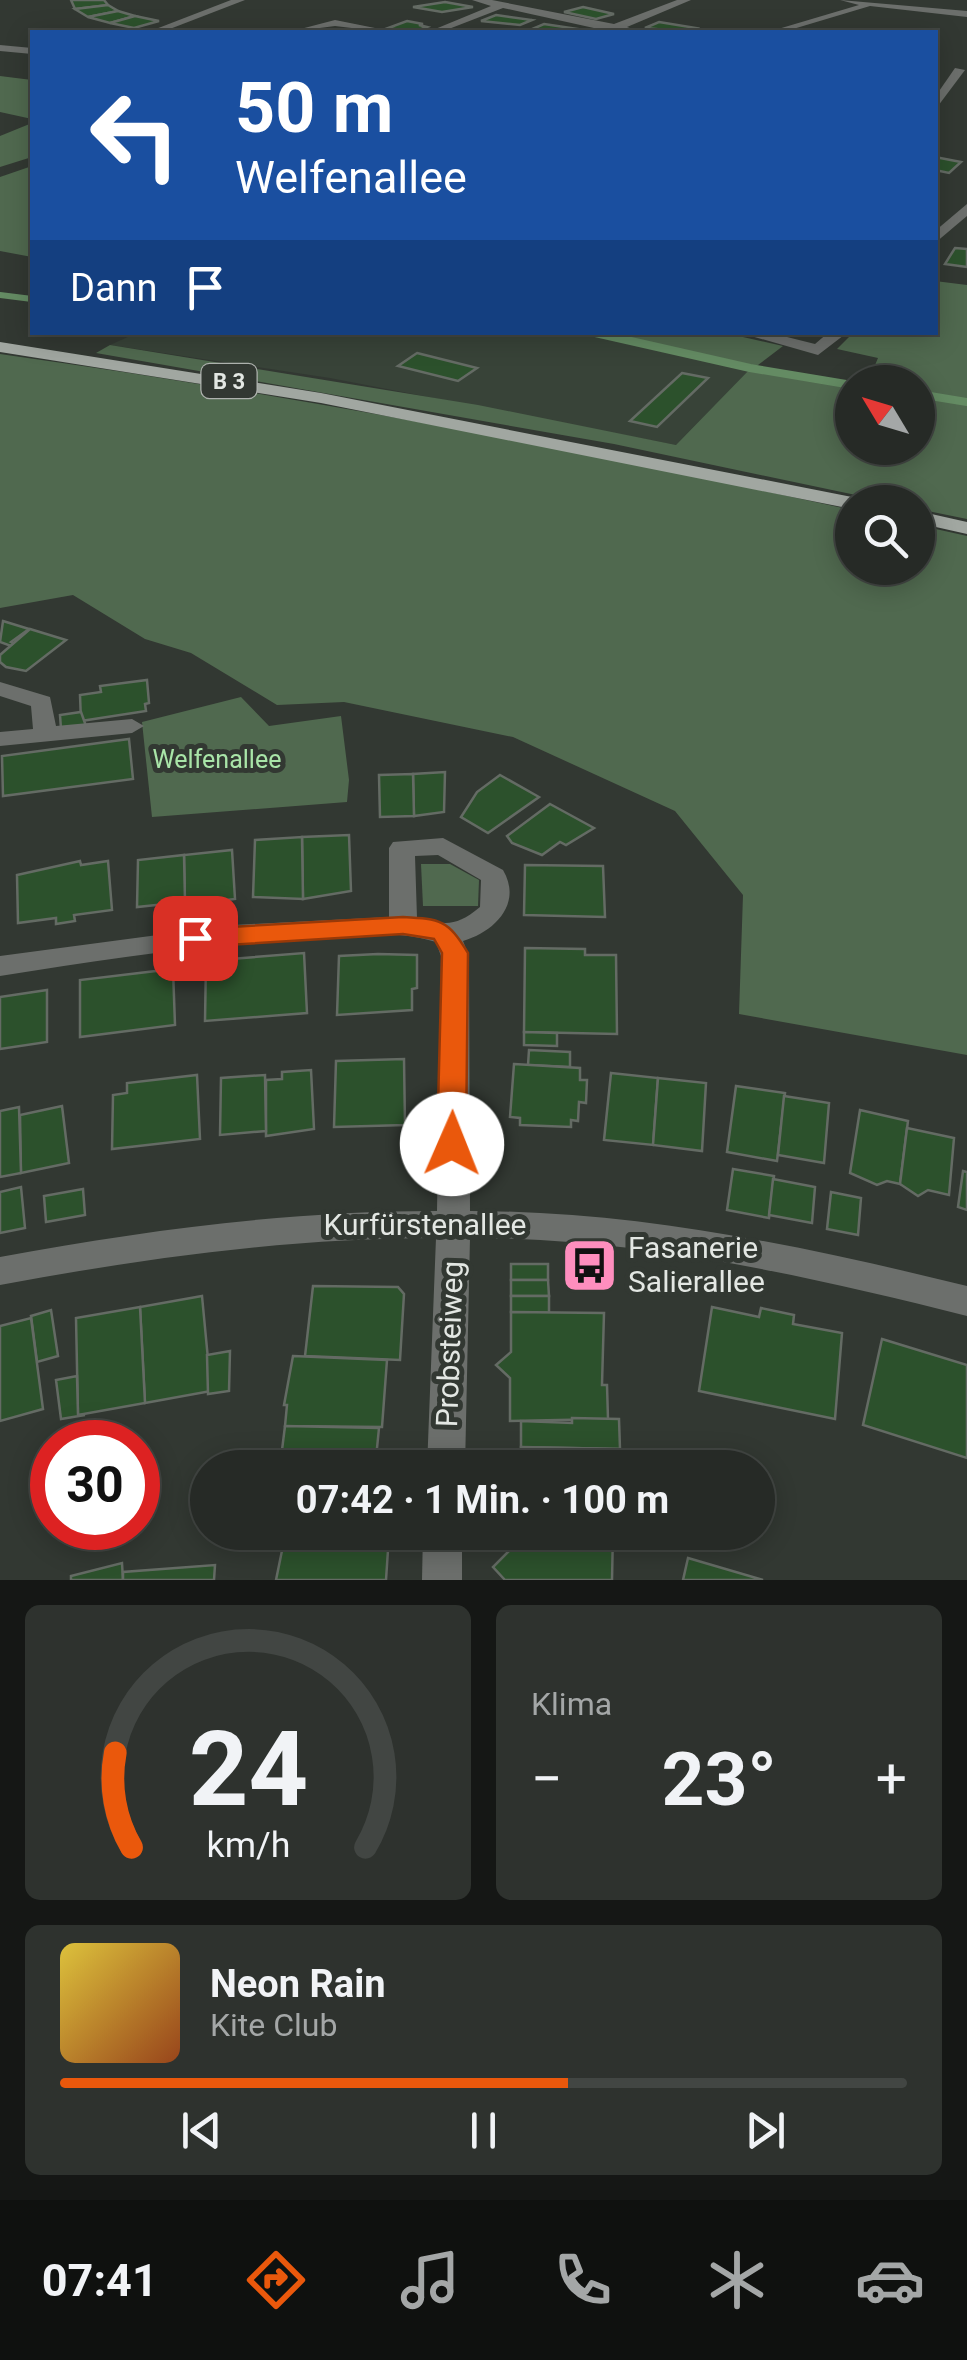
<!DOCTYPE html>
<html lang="de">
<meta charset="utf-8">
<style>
body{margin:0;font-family:Roboto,sans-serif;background:#2e322e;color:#f1f3f6;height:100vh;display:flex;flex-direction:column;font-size:38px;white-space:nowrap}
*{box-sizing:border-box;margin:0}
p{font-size:32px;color:#a4a7a7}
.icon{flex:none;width:55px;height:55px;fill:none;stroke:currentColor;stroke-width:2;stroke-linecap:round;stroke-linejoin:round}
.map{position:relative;height:1580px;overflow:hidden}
.drawer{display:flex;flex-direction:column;gap:25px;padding:25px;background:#151715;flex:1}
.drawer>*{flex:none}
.hud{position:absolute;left:30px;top:30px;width:908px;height:305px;border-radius:0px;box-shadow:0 5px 25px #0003,0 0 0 2px #424643;background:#1a4fa0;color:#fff;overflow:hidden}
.needle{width:65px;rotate:308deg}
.fabs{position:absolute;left:835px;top:365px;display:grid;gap:20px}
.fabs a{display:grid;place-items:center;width:100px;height:100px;border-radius:50%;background:#262a26;box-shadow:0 5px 25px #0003,0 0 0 2px #424643;font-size:50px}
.speed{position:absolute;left:30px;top:1420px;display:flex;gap:20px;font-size:50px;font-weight:700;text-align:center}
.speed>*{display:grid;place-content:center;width:130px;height:130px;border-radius:50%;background:#262a26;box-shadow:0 5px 25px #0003,0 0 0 2px #424643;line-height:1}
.speed .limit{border:15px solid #d22;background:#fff;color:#111}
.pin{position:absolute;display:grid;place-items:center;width:85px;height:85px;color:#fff;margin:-42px;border-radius:20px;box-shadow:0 5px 15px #0006}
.me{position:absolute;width:110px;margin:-55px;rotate:1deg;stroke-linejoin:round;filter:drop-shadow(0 0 8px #0008)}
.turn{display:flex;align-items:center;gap:35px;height:210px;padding:0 40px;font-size:45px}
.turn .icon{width:130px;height:130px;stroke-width:2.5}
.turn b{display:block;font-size:70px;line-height:85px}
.then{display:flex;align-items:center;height:95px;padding:0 40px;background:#0003;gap:20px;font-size:38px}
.big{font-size:75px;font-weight:700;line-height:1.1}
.drawer .tile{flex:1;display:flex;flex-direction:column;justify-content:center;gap:15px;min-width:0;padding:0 35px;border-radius:15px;background:#2e322e}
.drawer .dial{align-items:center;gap:0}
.dial svg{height:260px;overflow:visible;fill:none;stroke:#424643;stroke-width:7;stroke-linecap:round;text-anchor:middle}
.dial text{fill:#f1f3f6;stroke:none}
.song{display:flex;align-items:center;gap:30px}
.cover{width:120px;height:120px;border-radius:15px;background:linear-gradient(135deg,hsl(50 70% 55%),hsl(20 70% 35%))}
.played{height:10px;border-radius:5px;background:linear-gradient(90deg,#ea580c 60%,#424643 60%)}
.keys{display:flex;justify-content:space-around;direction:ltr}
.heat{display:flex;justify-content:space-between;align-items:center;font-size:55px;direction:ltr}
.drawer .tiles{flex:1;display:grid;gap:25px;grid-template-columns:1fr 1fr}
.tile:last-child{grid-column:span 2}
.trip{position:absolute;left:190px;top:1450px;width:585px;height:100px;border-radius:50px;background:#262a26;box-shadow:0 5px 25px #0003,0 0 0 2px #424643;font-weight:700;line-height:100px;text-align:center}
.dock{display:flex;height:160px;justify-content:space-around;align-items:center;background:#0f110f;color:#a4a7a7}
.dock .icon{width:70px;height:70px}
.dock .selected{color:#ea580c}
.dock b{font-size:45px;color:#f1f3f6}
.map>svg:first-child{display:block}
.built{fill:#384338}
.green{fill:#50694f}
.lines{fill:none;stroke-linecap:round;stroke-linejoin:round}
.stream-far1{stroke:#648b63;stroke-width:6}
.stream{stroke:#648b63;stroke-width:8}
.building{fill:#2c512c;stroke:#646b64;stroke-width:2.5}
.minor{fill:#6c6f6c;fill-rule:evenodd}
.major{fill:#a1a7a1;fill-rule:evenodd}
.route{fill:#ea580c;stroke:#983908;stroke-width:2.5}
.labels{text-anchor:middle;stroke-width:10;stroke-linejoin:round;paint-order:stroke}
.shield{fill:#323832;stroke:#aeb2ae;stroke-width:2.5}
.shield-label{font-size:22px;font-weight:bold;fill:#e3e7e3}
.park-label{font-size:25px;fill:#a9e5a8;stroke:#323832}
.near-street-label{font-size:30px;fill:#e3e7e3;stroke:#323832}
.near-poi-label{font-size:30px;fill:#e3e7e3;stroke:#323832;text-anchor:start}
</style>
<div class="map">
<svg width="967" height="1580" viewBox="0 0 967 1580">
<rect width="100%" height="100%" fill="#323832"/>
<polygon class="built" points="139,332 597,332 753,367 676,445 330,378 110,345"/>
<g class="green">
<polygon points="0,76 32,80 32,119 0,112"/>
<polygon points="32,123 32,157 0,167 0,136"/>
<polygon points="32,166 32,165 32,257 0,251 0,177"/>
<polygon points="935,281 967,285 967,519 918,509 918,502 889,502 614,444 96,353 110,345 478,405 676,445 752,367 597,333 725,333 783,346 754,368 854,382 852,448 918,448 918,382 868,382 878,358 837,349 853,333 935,332"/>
<path d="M0,354c286,40 571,94 852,156v58h66v-43l49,11v519l-228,-41 4,-119 -68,-84 -162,-74 -169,-35 -67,3 -86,-52 -46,-14 -72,-44 -73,13z"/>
<polygon points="241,697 269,726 341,716 349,780 347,802 152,817 142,722"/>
<polygon points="421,864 450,864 479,880 478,906 423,906"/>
</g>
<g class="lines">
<polyline class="stream-far1" points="0,295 32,299"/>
<g class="stream">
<polyline points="591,332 750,368 852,385"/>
<polyline points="918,394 967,402"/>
</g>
</g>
<g class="building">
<polygon points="71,0 104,0 108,5 75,9"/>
<polygon points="445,2 473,7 442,12 413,7"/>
<polygon points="108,5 118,11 88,17 75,9"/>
<polygon points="583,7 614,14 596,19 564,12"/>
<polygon points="118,11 135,16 110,23 88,17"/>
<polygon points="496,15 532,20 520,25 481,21"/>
<polygon points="135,16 159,21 134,28 110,23"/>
<polygon points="407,21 423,24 419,25 427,27 413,32 388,28"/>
<polygon points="659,22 696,28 687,32 645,28"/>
<polygon points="544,24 591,31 530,30"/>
<polygon points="935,157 961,162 949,173 935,170"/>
<polygon points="955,248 967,249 967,267 945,264"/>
<polygon points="417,353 477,368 458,381 398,366"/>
<polygon points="682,373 708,378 657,427 630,421"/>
<polygon points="3,621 29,629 11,642 15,644 11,646 0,642"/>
<polygon points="30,629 66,640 26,671 6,667 0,662 0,655"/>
<polygon points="147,680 149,703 145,704 146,711 81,721 80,695 101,692 100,686"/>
<polygon points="81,712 86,726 61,729 60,715"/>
<polygon points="129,739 133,779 3,796 2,756"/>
<polygon points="445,772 444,812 414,816 413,774"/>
<polygon points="413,774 414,816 380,817 379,775"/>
<polygon points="500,775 539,797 488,833 461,817 477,792"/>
<polygon points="550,804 594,828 566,845 560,842 542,855 512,843 507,836"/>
<polygon points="349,835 351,891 303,899 302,837"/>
<polygon points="302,837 303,899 253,897 255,840"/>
<polygon points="232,850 235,899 185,905 184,855"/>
<polygon points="184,855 185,902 137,907 138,860"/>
<polygon points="80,861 81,865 108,861 112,910 74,915 75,921 56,924 56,918 18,923 17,875"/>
<polygon points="525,865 603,866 605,917 524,915"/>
<polygon points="525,948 585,949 585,955 616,955 617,1034 524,1032"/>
<polygon points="304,953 307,1013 205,1021 206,961"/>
<polygon points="378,954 417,955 417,988 412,989 412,1010 337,1015 339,956"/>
<polygon points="173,969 175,1025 80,1037 80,980"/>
<polygon points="47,990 47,1042 0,1049 0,997"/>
<polygon points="524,1032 557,1033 557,1046 524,1045"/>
<polygon points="529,1050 570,1052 570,1067 528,1065"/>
<polygon points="404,1059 405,1125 334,1127 336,1061"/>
<polygon points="514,1064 580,1068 580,1080 587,1080 586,1103 579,1102 578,1121 571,1120 571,1127 520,1125 520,1118 510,1117"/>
<polygon points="311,1070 314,1129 266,1136 266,1080 282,1079 282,1072"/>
<polygon points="611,1073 658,1078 653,1145 604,1140"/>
<polygon points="197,1075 200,1139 112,1149 113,1095 127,1093 127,1083"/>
<polygon points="265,1075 266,1131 220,1135 221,1078"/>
<polygon points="658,1078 706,1083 702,1151 653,1145"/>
<polygon points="736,1086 785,1093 777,1161 727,1152"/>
<polygon points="784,1096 829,1103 824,1163 778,1155"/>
<polygon points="62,1106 69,1163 21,1173 20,1115"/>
<polygon points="19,1107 21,1173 0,1177 0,1111"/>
<polygon points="860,1110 908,1121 900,1184 887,1181 877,1185 850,1173"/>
<polygon points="907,1128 954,1138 949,1195 928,1190 918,1196 900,1184"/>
<polygon points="733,1169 774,1176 769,1218 727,1210"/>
<polygon points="963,1171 967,1172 967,1210 958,1207"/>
<polygon points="773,1179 815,1187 812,1223 769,1215"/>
<polygon points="21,1187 25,1228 0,1233 0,1192"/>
<polygon points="83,1189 85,1215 46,1222 44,1196"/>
<polygon points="831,1192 861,1198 858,1235 827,1229"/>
<rect x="511" y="1264" width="37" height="16"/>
<polygon points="511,1280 548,1280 549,1296 511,1296"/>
<polygon points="313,1286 398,1287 404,1294 400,1360 305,1356"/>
<polygon points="202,1296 211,1391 145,1403 140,1307"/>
<polygon points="511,1296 549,1296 549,1313 511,1312"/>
<polygon points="140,1307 145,1403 78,1415 76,1318"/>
<polygon points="712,1307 759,1317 761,1308 794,1315 793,1324 842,1333 835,1419 699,1391"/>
<polygon points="51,1310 58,1356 37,1362 31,1316"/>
<polygon points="511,1312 604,1313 602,1385 607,1385 608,1419 510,1421 510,1378 496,1365 511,1352"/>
<polygon points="31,1318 43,1409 0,1421 0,1326"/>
<polygon points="882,1339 967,1365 967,1458 863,1425"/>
<polygon points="230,1351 229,1391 208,1394 207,1355"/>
<polygon points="293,1356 387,1360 382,1427 285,1426 287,1405 284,1405"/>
<polygon points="77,1376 78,1415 85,1415 61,1419 56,1380"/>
<polygon points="572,1418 619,1419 620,1449 521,1447 521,1421 572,1423"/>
<polygon points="285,1426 379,1428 375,1468 276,1468 280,1466"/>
<polygon points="521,1447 620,1449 621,1468 521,1468"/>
<polygon points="271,1532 370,1532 333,1533 333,1537"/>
<polygon points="510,1532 613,1532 612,1580 505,1580 493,1567 510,1550"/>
<polygon points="333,1533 389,1535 386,1580 276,1580 285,1536 333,1537"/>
<polygon points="688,1558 763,1580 683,1580"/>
<polygon points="122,1563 123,1580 71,1580 71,1576"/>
<polygon points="215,1565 214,1580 123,1580 123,1572"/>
</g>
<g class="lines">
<g class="minor">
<polygon points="231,0 245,0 162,32 148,32"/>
<polygon points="472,0 492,0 614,24 677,0 691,0 627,27 641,32 612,32 503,8 441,32 428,32 491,6"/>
<polygon points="840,0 967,11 967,17 870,6 783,32 768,32 859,5"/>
<polygon points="335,20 380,29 385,32 335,26 289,32"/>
<polygon points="0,45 32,48 32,54 0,51"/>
<polygon points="955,68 965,70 935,110 935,97"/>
<polygon points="967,204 967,216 935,243 935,231"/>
<polygon points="737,332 767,332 815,344 829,332 848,332 818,355"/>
<polygon points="0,682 50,697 56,726 132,719 144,726 132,733 0,746 0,732 33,729 31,706 0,696"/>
<path d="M443,838l60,32c20,34 -9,62 -40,71l6,15 1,255c168,0 334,35 497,75v30c-162,-41 -329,-78 -497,-78l-5,230h-38l9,-230c-148,0 -291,20 -436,47v-28c145,-27 289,-46 437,-46l4,-255 -5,-14c-51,-15 -110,-7 -161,-2 -92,8 -184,21 -275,36v-20l233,-31 156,-8v-69l4,-6zM438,855l43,25 -1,27c-24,20 -34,18 -63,11l-2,-62z"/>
<polygon points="423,1532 462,1532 462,1580 422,1580"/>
</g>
<g class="major">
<polygon points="0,342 321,393 852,497 861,502 852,502 852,509 321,403 0,352"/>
<polygon points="918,511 967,522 967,534 918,523"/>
</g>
</g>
<path class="route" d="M403,917c38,2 45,3 65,36l-2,191 -4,8 -10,3 -11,-3 -4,-8 5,-191 -8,-14 -31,-5 -208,13 -13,-9 13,-9z"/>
<defs>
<symbol id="bus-square" viewBox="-11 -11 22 22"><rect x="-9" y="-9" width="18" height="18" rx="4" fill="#fe8ebe" stroke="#323832"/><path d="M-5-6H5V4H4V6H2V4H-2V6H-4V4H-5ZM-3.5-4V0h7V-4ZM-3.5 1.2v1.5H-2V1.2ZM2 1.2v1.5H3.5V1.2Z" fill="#111"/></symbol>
</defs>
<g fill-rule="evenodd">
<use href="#bus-square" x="558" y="1234" width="63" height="63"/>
</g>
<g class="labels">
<rect class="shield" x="201.5" y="364" width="55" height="34" rx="8"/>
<g class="shield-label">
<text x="229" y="389">B 3</text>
</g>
<g class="park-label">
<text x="217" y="768">Welfenallee</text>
</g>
<g class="near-street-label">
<text x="425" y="1235">Kurfürstenallee</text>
<text transform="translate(450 1344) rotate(-88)" y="10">Probsteiweg</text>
</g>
<g class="near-poi-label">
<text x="628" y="1258">Fasanerie<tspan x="628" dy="34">Salierallee</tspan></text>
</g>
</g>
</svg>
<div class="fabs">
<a><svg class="needle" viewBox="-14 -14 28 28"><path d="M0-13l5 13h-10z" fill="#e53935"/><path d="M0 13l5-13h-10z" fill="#a4a7a7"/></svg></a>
<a><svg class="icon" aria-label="search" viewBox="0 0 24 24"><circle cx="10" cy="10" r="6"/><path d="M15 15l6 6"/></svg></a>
</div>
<div class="speed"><div class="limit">30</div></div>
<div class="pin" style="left:195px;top:938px;background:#d93025"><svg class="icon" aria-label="arrive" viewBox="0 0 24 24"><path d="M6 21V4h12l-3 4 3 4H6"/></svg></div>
<svg class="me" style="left:452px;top:1144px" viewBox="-20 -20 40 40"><circle r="19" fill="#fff"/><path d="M0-13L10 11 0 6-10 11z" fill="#ea580c"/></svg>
<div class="trip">07:42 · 1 Min. · 100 m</div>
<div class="hud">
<div class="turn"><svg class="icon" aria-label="left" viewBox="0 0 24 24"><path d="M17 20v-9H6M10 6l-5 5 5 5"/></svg><div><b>50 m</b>Welfenallee</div></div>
<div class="then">Dann<svg class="icon" aria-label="arrive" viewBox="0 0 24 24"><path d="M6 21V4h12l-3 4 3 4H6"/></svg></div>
</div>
</div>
<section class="drawer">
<div class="tiles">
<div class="tile dial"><svg viewBox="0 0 100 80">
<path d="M14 69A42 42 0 1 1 86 69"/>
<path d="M14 69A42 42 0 0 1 9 40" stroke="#ea580c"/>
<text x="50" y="56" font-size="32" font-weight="700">24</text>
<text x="50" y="72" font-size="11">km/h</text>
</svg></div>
<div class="tile"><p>Klima</p>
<div class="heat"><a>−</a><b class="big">23°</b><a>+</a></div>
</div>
<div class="tile">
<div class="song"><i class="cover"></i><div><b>Neon Rain</b><p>Kite Club</p></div></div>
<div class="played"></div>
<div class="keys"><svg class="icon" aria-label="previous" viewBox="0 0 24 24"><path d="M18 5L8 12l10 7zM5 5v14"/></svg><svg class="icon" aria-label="pause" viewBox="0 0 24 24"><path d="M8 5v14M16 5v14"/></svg><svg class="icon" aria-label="next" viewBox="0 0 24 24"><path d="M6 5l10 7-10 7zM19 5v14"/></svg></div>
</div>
</div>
</section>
<nav class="dock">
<b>07:41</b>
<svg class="icon selected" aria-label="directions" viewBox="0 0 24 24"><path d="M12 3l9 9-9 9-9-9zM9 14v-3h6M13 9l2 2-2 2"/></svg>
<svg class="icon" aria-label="music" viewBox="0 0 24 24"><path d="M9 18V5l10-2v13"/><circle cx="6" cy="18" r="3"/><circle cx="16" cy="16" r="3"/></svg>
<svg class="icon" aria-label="phone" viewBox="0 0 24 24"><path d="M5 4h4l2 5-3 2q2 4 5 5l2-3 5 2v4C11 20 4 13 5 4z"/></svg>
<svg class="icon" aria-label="climate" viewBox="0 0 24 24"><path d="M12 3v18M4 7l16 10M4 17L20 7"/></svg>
<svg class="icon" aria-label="car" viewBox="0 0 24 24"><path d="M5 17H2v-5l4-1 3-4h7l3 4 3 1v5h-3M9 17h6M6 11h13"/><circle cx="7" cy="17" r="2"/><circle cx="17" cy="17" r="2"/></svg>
</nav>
